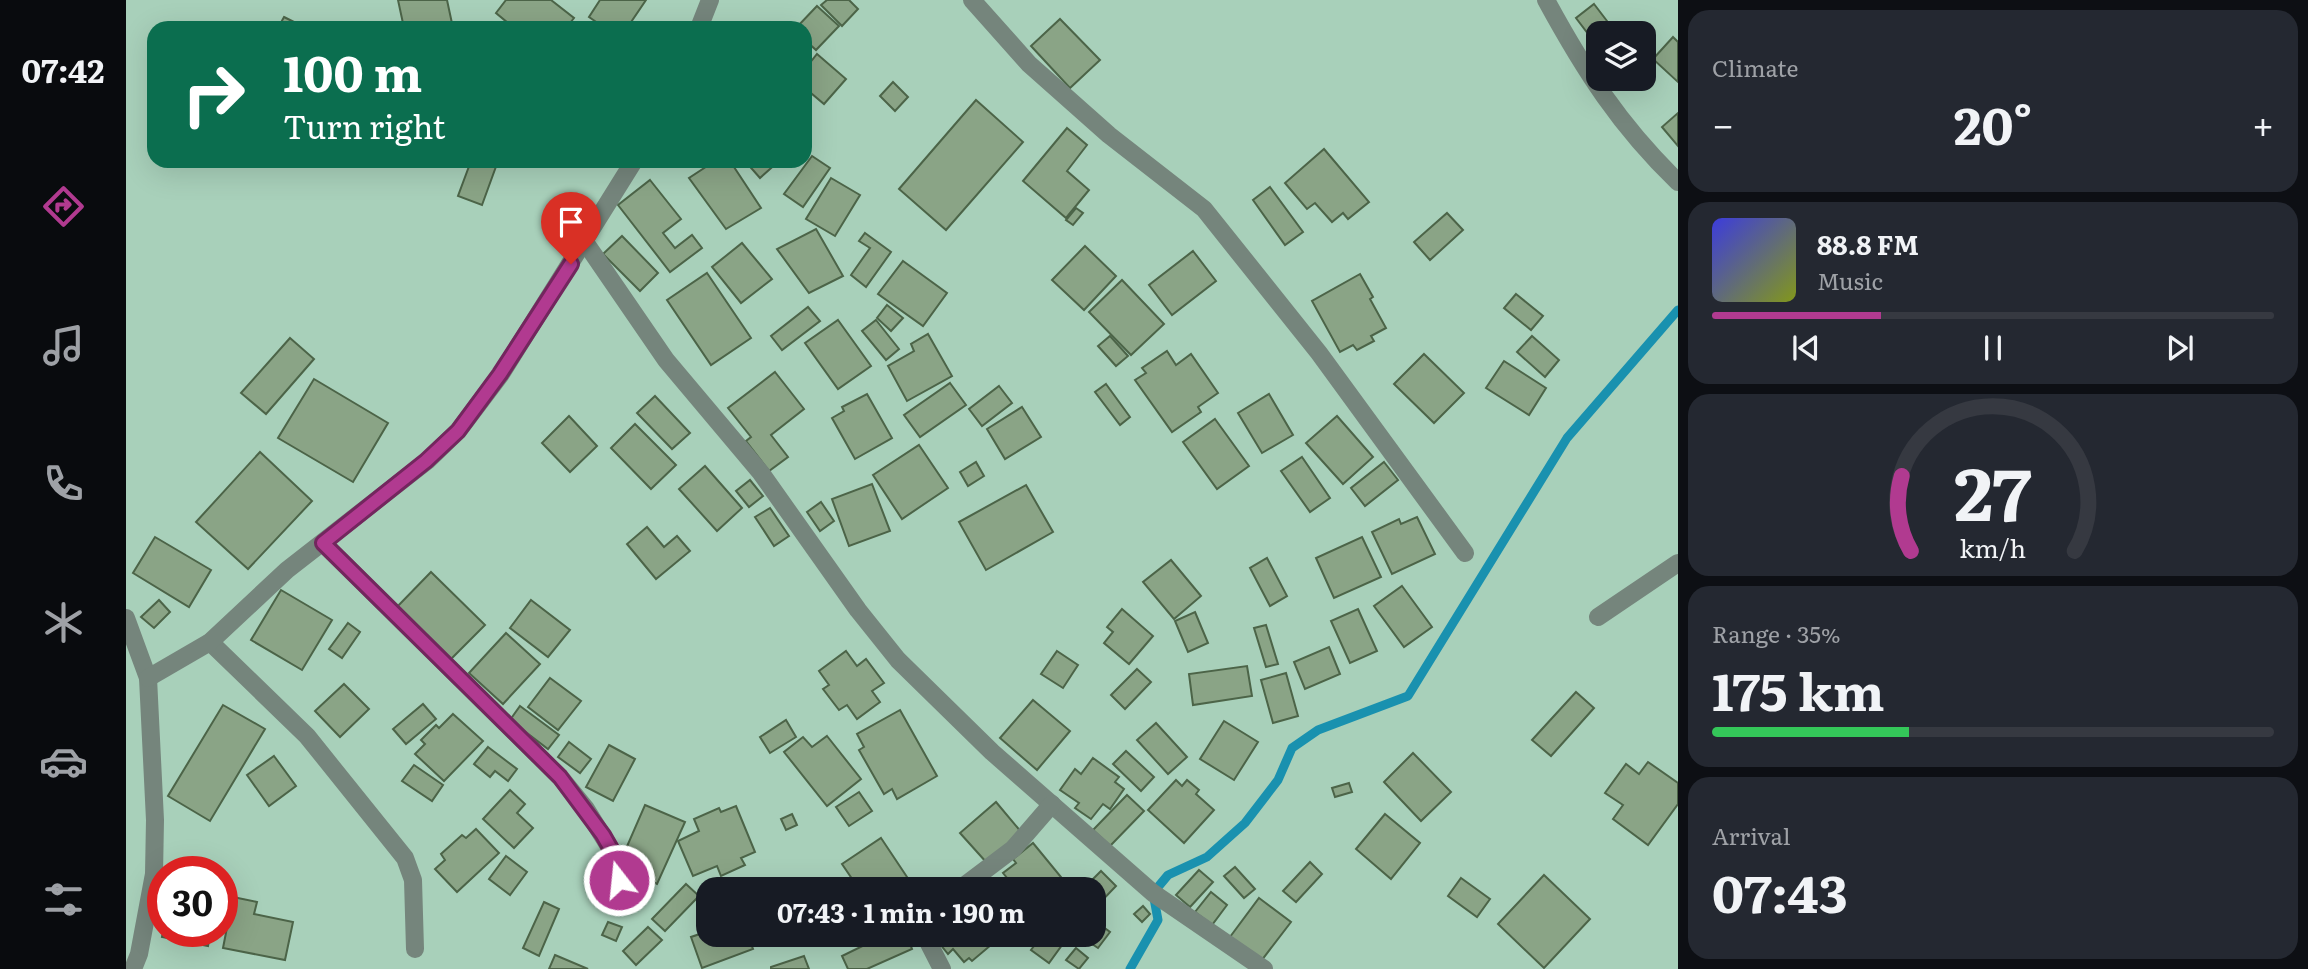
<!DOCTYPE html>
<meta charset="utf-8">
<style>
body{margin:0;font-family:Literata,serif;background:#242831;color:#f1f3f6;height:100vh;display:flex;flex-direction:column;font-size:26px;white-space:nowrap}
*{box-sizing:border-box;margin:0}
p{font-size:23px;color:#9ea1a6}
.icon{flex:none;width:38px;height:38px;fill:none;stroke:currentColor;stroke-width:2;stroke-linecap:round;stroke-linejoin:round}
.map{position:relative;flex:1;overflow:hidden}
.side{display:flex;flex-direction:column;gap:10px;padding:10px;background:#0d0f14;width:630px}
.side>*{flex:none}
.guide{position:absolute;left:21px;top:21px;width:665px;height:147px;border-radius:21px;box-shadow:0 7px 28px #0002;background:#0b6e4f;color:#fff;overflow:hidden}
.controls{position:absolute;left:1460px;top:21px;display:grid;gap:14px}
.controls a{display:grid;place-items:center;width:70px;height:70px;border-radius:14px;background:#171b24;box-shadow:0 7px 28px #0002;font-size:35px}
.speed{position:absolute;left:21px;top:856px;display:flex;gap:14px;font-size:35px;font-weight:700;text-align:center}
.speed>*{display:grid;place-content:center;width:91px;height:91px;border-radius:50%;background:#171b24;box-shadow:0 7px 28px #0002;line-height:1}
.speed .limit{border:10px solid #d22;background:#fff;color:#111}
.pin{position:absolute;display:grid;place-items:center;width:60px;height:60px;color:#fff;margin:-72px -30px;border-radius:50% 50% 50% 0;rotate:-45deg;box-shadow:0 0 7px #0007}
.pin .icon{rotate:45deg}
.me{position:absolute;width:77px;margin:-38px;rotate:344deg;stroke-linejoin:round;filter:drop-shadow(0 0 5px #0008)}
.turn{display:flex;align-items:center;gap:24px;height:147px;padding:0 21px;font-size:32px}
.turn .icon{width:91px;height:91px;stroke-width:2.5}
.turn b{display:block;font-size:49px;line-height:60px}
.big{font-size:52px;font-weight:700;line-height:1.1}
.side .card{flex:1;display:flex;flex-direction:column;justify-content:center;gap:10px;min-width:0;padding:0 24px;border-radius:21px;background:#242831}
.side .dial{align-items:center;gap:0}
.dial svg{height:182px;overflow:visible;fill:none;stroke:#363941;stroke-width:7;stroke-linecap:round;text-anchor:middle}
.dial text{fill:#f1f3f6;stroke:none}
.song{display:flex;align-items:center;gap:21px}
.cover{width:84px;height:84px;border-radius:10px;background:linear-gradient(135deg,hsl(240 70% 55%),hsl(70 70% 35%))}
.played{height:7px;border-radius:4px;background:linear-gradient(90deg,#b13a90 30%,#363941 30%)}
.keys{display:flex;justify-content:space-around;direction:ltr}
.heat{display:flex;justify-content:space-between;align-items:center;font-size:38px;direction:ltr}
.charge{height:10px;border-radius:5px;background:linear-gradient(90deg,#34c759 35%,#363941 0)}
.trip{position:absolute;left:570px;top:877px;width:410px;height:70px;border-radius:21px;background:#171b24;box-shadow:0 7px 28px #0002;font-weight:700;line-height:70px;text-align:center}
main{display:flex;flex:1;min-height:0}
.tabs{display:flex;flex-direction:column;width:126px;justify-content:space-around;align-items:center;background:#090b0e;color:#9ea1a6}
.tabs .icon{width:49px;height:49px}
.tabs .on{color:#b13a90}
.tabs b{font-size:32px;color:#f1f3f6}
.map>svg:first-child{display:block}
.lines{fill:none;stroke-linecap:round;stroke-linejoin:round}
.stream{stroke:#1991af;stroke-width:9}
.building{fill:#8aa486;stroke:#4c6448;stroke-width:2}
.street{stroke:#75857c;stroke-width:18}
.route-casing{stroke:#73265e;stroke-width:18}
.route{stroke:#b13a90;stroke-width:12}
</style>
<main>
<nav class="tabs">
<b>07:42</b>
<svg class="icon on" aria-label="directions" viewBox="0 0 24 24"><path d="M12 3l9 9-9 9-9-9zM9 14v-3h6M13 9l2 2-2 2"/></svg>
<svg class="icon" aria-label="music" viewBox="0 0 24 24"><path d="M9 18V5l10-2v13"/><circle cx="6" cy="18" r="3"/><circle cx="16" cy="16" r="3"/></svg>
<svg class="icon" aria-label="phone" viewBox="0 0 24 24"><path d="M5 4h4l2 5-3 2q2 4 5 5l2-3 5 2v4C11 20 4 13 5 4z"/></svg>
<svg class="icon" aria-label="climate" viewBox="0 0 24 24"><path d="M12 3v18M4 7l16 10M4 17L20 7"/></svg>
<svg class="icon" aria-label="car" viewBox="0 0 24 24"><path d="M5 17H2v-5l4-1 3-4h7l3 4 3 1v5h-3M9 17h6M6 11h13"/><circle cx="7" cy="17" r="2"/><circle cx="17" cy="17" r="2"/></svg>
<svg class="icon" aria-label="filters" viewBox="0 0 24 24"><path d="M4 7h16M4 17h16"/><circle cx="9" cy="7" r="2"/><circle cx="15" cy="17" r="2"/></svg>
</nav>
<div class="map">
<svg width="1552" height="969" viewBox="0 0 1552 969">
<rect width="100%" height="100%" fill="#a8d0ba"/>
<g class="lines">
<polyline class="stream" points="1004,969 1032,920 1027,893 1042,875 1081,857 1119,823 1152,780 1166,748 1192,730 1282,696 1441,438 1552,310"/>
</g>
<g class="building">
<polygon points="272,0 321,0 327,28 278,28"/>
<polygon points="380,0 425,0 448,18 440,28 388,28 370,13"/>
<polygon points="474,0 520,0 501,28 479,28 463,17"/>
<polygon points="701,0 723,0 732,9 716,26 695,5"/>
<polygon points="1468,4 1481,21 1463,35 1450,18"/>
<polygon points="691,6 713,26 690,50 679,40 679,28 670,28"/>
<polygon points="158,17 180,28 152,28"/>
<polygon points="934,19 974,60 944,88 905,46"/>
<polygon points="1547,37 1552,42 1552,82 1527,59"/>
<polygon points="691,54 720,79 698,104 679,88 679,69"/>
<polygon points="767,82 782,97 769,111 754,96"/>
<polygon points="850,100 897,142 820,230 773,189"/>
<polygon points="1552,113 1552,146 1536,127"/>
<polygon points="941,128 961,145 941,171 963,190 940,218 897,181"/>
<polygon points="1198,149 1243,202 1222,219 1217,213 1206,222 1189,203 1181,209 1159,183"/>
<polygon points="686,156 704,168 677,207 658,194"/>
<polygon points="345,161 372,161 356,205 332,196"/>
<polygon points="589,161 604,161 635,208 600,229 563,178"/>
<polygon points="619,161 653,161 634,178"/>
<polygon points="705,178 734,195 709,236 680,219"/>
<polygon points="524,180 555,219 537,233 549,248 566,235 576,248 544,272 492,205"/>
<polygon points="1144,187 1177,232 1159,245 1127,200"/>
<polygon points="950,208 957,213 947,225 940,220"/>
<polygon points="1321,213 1337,230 1304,260 1288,242"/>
<polygon points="690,229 717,276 683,293 651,249"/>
<polygon points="739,233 765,252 740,287 725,275 744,248 733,241"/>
<polygon points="496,236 532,273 514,291 477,254"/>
<polygon points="616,243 646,279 615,303 586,267"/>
<polygon points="959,246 990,276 958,310 926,280"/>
<polygon points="1067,251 1090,281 1046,315 1023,285"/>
<polygon points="777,261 821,293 797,326 752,294"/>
<polygon points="581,273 625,338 585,365 541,300"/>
<polygon points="1234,274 1247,297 1244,299 1260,328 1245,336 1248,341 1231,350 1227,345 1214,352 1186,301"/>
<polygon points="996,280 1038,324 1005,355 963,312"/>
<polygon points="1390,294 1417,316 1405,330 1378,308"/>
<polygon points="761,305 777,318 765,331 751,318"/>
<polygon points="682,307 694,321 656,350 645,336"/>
<polygon points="712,320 745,366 712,389 679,343"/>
<polygon points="750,320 773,349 760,360 736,331"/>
<polygon points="802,334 826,376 781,401 762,366 788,351 785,344"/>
<polygon points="984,336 1002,356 990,366 972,346"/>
<polygon points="1406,336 1433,360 1419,377 1391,352"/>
<polygon points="164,338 188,359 140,414 115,393"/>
<polygon points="1041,351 1050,365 1065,354 1092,393 1072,407 1075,412 1046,432 1009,380 1020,373 1016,368"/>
<polygon points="1298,354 1338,393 1308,423 1268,384"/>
<polygon points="1378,361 1420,388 1403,415 1360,388"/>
<polygon points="649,372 678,409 645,435 662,457 643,471 620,441 625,437 602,408"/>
<polygon points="188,379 262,423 227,482 152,438"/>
<polygon points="824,383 840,405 794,437 778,415"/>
<polygon points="980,384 1004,417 994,425 969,392"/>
<polygon points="873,386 886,403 856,426 843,409"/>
<polygon points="741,394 766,438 729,459 706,418 718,411 716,407"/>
<polygon points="1143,394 1167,435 1136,453 1112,413"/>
<polygon points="529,396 564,433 546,449 511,413"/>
<polygon points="896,407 915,437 879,459 861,429"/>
<polygon points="443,416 471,446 444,472 416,443"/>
<polygon points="1211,416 1247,457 1217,484 1180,443"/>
<polygon points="1089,419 1123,466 1091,489 1057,442"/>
<polygon points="509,424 550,465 525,489 485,448"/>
<polygon points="793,445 822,488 776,519 747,475"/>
<polygon points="134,452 186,501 122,569 70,522"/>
<polygon points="1176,457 1204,498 1184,512 1155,471"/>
<polygon points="850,462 858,476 842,486 834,472"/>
<polygon points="1258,462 1272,480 1239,506 1225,488"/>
<polygon points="579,466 616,508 591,531 553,489"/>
<polygon points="624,480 637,496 623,507 610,491"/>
<polygon points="746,484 764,531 723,546 706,499"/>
<polygon points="900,485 927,532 860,570 833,522"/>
<polygon points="695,502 708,521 694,531 681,512"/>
<polygon points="644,508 663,536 648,546 629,517"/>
<polygon points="1291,517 1309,554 1266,574 1246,532 1273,519 1275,524"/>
<polygon points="521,527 538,547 551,536 564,551 530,579 501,544"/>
<polygon points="29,537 85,570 63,607 7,573"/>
<polygon points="1236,537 1255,577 1208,598 1190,558"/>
<polygon points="1141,558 1161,596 1144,606 1124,568"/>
<polygon points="1045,560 1075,596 1048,619 1017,582"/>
<polygon points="305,572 359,625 325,659 269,609"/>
<polygon points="1276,586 1306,627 1278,647 1248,606"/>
<polygon points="155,590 206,620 176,670 125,640"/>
<polygon points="33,600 44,612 28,628 15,617"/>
<polygon points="405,600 444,630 422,657 384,628"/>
<polygon points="996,609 1027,636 1003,664 978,643 987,632 981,627"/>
<polygon points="1232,609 1251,651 1224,663 1205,621"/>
<polygon points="1069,612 1082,643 1062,652 1049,621"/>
<polygon points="222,623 234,632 216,658 203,649"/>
<polygon points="1140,625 1152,664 1140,667 1128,628"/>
<polygon points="380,633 414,664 377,704 343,673"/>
<polygon points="1203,647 1214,674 1179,689 1168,662"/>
<polygon points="720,651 731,666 740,659 758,683 746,691 754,702 731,719 721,705 713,710 697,689 703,685 693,671"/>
<polygon points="931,651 952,665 937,688 915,674"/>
<polygon points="1121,666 1126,696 1067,705 1063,674"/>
<polygon points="1011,669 1025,682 999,709 985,695"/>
<polygon points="1160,673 1172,716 1147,723 1135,680"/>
<polygon points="424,678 455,701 432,730 402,707"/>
<polygon points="218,684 243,709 214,737 189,711"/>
<polygon points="1450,692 1468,708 1425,756 1406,740"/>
<polygon points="907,700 944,731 911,770 874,738"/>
<polygon points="297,704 310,719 280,744 267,729"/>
<polygon points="97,705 139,729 84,821 42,796"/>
<polygon points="394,706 433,735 422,749 384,720"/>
<polygon points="774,710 811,776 771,799 766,789 758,794 733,750 738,747 731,734"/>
<polygon points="327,714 357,741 318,781 289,754 299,744 295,740 310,725 313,728"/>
<polygon points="660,720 670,737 644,753 634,737"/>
<polygon points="1098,721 1132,742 1108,780 1074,759"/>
<polygon points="1030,723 1061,757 1042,774 1011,740"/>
<polygon points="701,736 735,779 701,806 658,752 677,737 686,747"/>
<polygon points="443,742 465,759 454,773 432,757"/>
<polygon points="483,745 509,759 487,801 460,787"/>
<polygon points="362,747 391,769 382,781 369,771 364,777 348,764"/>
<polygon points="1000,751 1028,777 1015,791 987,764"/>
<polygon points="1287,753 1325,792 1295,821 1258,782"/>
<polygon points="148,756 170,786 143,806 121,775"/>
<polygon points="967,758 993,777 989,782 998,789 984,809 977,804 965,819 949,808 953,803 934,790 949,769 955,774"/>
<polygon points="1522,762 1552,783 1552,804 1522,845 1487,819 1497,805 1479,793 1500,764 1513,774"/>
<polygon points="288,765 317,785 306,801 276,781"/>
<polygon points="1050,780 1056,786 1061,780 1073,790 1070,794 1088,810 1058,843 1022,810"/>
<polygon points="1223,783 1226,792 1209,797 1206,788"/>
<polygon points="384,790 399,804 391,813 407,828 388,848 357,819"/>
<polygon points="733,792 746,811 723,826 710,807"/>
<polygon points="1001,795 1018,811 984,846 967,830"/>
<polygon points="870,802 896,833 861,863 834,833"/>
<polygon points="519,805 559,822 531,884 492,867"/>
<polygon points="610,806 629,852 615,858 619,865 595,876 591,866 567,876 552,841 573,831 568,819 593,808 595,812"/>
<polygon points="666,814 671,825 660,830 655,819"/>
<polygon points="1259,814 1294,843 1265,879 1230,849"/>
<polygon points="350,829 373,853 331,892 309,869 319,860 315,854 336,835 340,838"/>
<polygon points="755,838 789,889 733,889 716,864"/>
<polygon points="907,843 944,888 869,889 881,878 877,873 890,863 887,859"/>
<polygon points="380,856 401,872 384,895 363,879"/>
<polygon points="1184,862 1196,874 1170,902 1157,891"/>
<polygon points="1109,867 1129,889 1118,898 1098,876"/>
<polygon points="1073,870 1087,882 1064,907 1050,895"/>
<polygon points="975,871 990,886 968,909 968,889 957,889"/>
<polygon points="1418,875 1464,919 1418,968 1372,924"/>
<polygon points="1335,878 1364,899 1351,917 1322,896"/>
<polygon points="560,884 573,896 539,931 526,919"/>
<polygon points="1085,892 1101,905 1086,925 1069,912"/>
<polygon points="107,897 131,902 128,914 167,922 159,960 97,948"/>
<polygon points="1133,898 1165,922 1132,965 1101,941"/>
<polygon points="418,902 433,909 413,956 397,948"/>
<polygon points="1017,906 1024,914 1016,922 1008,914"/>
<polygon points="482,922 496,927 490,941 476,935"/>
<polygon points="972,923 984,932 972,948 960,940 964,934 968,934 968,929"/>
<polygon points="522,927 536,940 510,965 497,951"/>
<polygon points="37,931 85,931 82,946 36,937"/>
<polygon points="583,931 583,934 621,934 627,949 576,968 565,937"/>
<polygon points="761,934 780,934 786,949 741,969 722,969 716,956"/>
<polygon points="806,934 878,934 846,961 843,958 838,962 827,949 822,954"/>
<polygon points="917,934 944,934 923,963 905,950"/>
<polygon points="950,948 962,958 953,969 940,960"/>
<polygon points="429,955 462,969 423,969"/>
<polygon points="678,956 683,969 645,969 645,967"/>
</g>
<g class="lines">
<g class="street">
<polyline points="846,0 903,64 983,135 1078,209 1193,353 1339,553"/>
<path d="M1420,0c38,70 74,126 132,182"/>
<polyline points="573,28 584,0"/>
<polyline points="459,242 540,360 635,473 732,610 772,660 866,752 1027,893 1138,969"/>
<polyline points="197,543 434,777 460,809 489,856 498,903"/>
<polyline points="1472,617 1552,563"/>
<polyline points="0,618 22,678 29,820 28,874 13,954 7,969"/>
<polyline points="84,642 181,736 279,858 287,880 289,949"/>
<polyline points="22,678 84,642 161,570 301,461 332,431 375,374 508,161"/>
<polyline points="834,889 887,849 926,804"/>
<polyline points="798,934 816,969"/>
</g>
</g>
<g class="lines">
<defs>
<polyline id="route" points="445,264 374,374 332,431 300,461 197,543 434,777 477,835 489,856 493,880"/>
</defs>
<use href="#route" class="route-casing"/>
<use href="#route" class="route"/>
</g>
</svg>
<div class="controls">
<a><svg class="icon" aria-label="layers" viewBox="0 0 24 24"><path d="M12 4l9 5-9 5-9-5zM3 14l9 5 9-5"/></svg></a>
</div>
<div class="speed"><div class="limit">30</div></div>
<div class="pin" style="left:445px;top:264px;background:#d93025"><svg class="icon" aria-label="arrive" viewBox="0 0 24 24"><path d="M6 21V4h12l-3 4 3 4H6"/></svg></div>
<svg class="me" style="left:493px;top:880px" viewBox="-20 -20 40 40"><circle r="17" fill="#b13a90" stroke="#fff" stroke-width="3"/><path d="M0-11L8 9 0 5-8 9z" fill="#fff"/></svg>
<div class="trip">07:43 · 1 min · 190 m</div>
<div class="guide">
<div class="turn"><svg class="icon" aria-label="right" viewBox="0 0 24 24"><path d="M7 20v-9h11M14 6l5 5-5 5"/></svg><div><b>100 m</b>Turn right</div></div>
</div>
</div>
<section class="side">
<div class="card"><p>Climate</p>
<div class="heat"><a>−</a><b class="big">20°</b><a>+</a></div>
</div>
<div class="card">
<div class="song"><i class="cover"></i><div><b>88.8 FM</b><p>Music</p></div></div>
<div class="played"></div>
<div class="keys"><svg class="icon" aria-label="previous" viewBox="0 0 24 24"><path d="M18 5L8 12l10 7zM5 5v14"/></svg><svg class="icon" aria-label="pause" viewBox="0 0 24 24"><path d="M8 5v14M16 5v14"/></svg><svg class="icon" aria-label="next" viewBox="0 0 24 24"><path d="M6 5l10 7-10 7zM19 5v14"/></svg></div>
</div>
<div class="card dial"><svg viewBox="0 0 100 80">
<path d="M14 69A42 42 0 1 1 86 69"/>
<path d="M14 69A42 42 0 0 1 10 36" stroke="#b13a90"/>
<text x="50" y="56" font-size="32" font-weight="700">27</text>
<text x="50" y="72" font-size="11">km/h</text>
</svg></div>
<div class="card"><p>Range · 35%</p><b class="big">175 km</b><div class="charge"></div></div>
<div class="card"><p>Arrival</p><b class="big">07:43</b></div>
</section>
</main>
